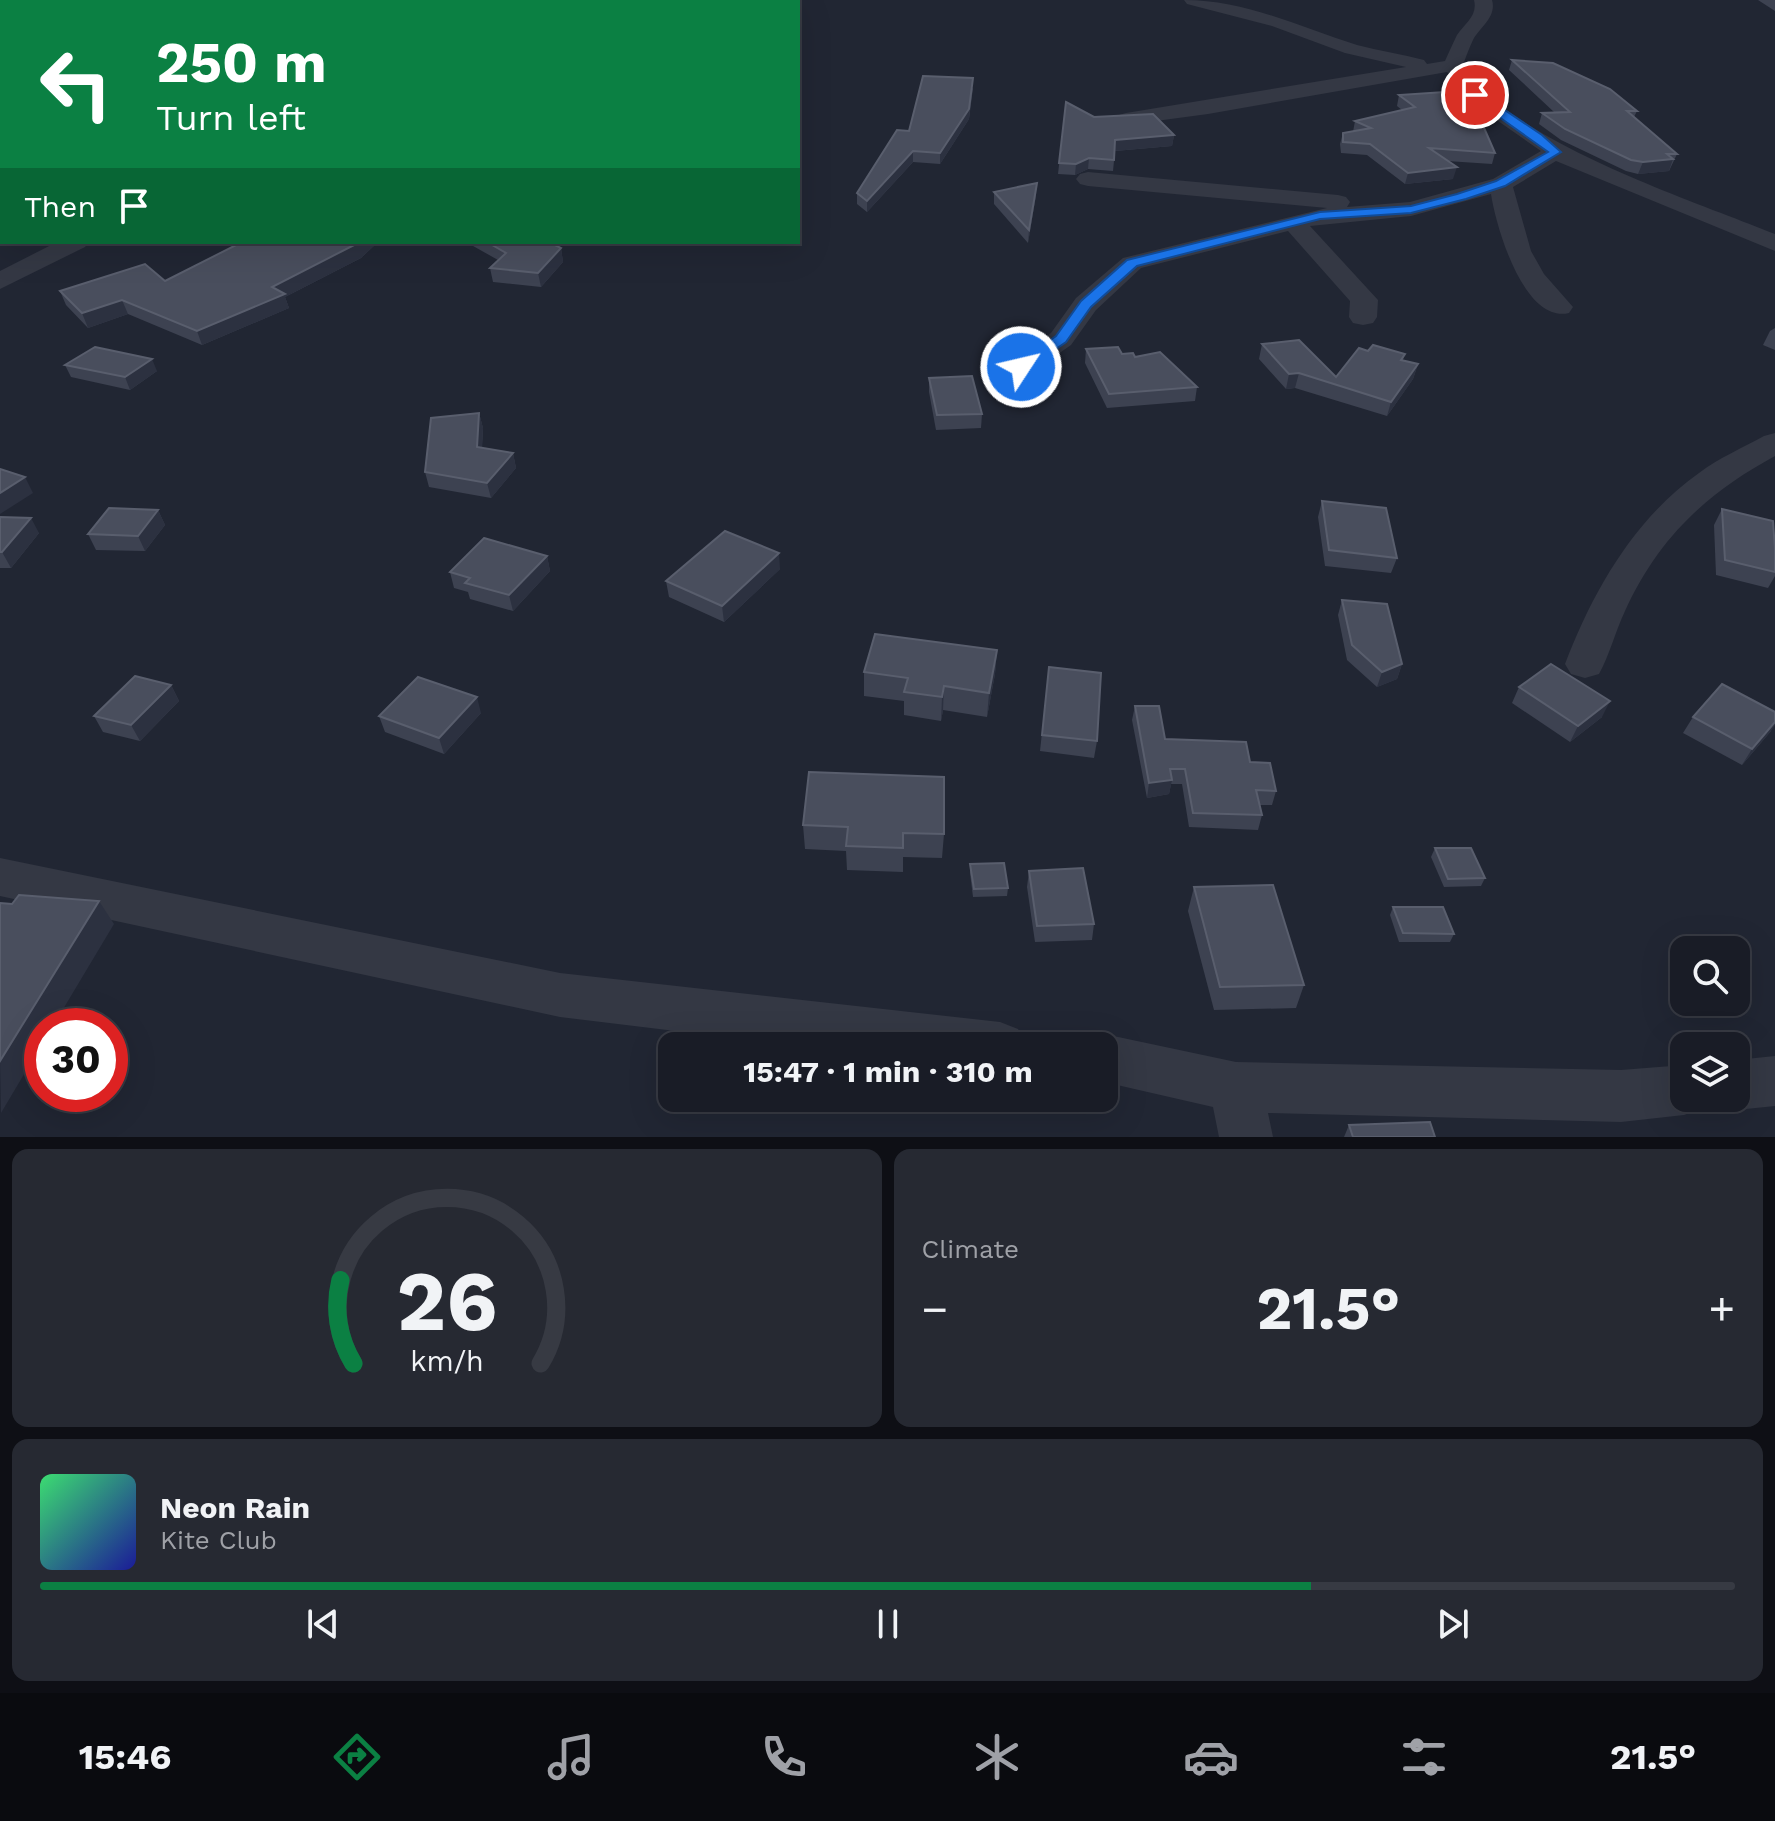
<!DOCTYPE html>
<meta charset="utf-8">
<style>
body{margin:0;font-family:"Work Sans",sans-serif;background:#262932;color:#f1f3f6;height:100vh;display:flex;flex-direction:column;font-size:30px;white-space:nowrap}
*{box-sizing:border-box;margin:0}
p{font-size:26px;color:#9fa1a7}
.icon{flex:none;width:44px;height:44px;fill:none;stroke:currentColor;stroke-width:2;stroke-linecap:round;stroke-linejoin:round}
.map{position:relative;height:1137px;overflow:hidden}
.drawer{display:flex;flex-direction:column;gap:12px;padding:12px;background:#0e0f15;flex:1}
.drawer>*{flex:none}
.top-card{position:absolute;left:0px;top:0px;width:800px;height:244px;box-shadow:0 8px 32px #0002,0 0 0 2px #373a43;background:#0b8043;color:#fff;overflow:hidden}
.fabs{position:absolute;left:1670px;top:936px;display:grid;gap:16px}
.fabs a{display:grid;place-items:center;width:80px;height:80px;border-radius:16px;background:#191c26;box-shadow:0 8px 32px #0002,0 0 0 2px #373a43;font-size:40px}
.speed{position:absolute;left:24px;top:1008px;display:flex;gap:16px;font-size:40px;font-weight:700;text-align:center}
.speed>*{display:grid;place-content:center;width:104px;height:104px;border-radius:50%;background:#191c26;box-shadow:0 8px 32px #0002,0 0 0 2px #373a43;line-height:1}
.speed .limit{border:12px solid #d22;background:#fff;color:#111}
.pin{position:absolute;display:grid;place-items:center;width:68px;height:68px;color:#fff;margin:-34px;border:4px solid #fff;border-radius:50%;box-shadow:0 2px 8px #0007}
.me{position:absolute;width:88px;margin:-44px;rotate:55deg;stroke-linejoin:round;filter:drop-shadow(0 0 6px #0008)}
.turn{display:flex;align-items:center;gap:28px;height:168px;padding:0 24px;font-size:36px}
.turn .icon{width:104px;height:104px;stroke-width:2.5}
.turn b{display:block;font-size:56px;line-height:68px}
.then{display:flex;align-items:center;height:76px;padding:0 24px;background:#0003;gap:16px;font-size:30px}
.big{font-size:60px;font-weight:700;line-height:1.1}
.drawer .widget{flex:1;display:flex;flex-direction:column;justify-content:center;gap:12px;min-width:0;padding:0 28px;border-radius:16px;background:#262932}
.drawer .dial{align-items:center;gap:0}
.dial svg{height:208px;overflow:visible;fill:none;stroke:#373a43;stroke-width:7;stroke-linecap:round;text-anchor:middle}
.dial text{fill:#f1f3f6;stroke:none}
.song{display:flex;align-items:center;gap:24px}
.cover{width:96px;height:96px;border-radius:12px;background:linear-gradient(135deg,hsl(140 70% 55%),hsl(240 70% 35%))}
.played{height:8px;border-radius:4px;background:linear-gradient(90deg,#0b8043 75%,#373a43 75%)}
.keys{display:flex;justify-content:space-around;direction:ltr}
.heat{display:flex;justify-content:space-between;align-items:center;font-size:44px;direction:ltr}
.drawer .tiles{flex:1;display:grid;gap:12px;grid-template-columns:1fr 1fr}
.widget:last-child{grid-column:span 2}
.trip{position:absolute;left:658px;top:1032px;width:460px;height:80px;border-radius:16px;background:#191c26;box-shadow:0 8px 32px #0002,0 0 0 2px #373a43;font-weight:700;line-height:80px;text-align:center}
.tabs{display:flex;height:128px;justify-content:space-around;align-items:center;background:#0a0b0f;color:#9fa1a7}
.tabs .icon{width:56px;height:56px}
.tabs .on{color:#0b8043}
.tabs b{font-size:36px;color:#f1f3f6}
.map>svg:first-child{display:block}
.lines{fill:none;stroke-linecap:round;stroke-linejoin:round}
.minor{fill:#343844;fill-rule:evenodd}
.wall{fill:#3d4251}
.shaded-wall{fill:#2c3140}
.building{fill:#494e5d;stroke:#595e6d;stroke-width:2}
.route{fill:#1a73e8;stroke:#114b97;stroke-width:2}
</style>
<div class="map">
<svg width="1775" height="1137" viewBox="0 0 1775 1137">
<rect width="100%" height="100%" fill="#212633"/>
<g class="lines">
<g class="minor">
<polygon points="457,0 475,0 455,2"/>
<path d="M1184,0c62,0 116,27 173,45 22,6 45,9 67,15l3,4 18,-3c4,-9 8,-18 12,-26 8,-12 21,-19 17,-35h18c5,17 -12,27 -19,40 -4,8 -7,17 -10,25 45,76 229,135 312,169v17l-219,-90 -43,26 18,64 13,23 29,33 -4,6c-45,11 -73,-86 -78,-119l-80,22 -101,10 68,74 -1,17 -4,6 -10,2 -10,-2 -4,-6 1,-16 -62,-70 -147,37 -45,42 -25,35 -40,28 -10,3 -10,-3 -5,-6 5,-6 40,-28 25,-35 47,-40 204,-50 -239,-22 -8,-2 -4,-5 4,-5 8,-2 250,23 8,2 4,5 -3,5 63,-5 83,-23 48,-28 -63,-44 -31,-35 -239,42 -82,11 -7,-2 -4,-4 4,-4 7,-2 280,-46 -61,-14 -73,-27 -85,-22z"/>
<polygon points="57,242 89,242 85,247 0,289 0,271"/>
<path d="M1775,433v23c-70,38 -117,83 -150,155 -10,21 -15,43 -26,63l-14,4 -14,-4 -6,-10c28,-73 69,-145 134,-191 20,-15 43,-25 65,-37z"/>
<polygon points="0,858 560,973 1000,1022 1018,1029 1026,1046 799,1046 560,1017 0,896"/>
<polygon points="1104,1034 1236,1062 1621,1070 1684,1065 1684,1098 1707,1098 1703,1108 1684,1115 1621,1122 1268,1113 1273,1137 1219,1137 1213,1107 1104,1082 1104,1046 1083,1046 1086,1041"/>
<polygon points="1775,1056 1775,1106 1736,1110 1717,1103 1715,1098 1736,1098 1736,1060"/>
</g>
</g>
<g class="wall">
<polygon points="400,0 453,0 453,2"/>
<polygon points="1758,0 1775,0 1775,11"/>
<polygon points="1512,60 1637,111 1634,117 1677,154 1669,171 1638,174 1626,171 1561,140 1539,124 1542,113 1554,112 1509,70"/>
<polygon points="973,88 969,119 940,164 913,162 867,212 857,204 857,193 909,131"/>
<polygon points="1399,95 1495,153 1492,164 1447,161 1453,179 1405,184 1367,155 1341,153 1340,144 1343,133 1353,132 1355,121 1402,110 1397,106"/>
<polygon points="1066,102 1094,117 1174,135 1172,146 1115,151 1113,171 1088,169 1075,175 1058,174"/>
<polygon points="994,192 1036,195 1028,243 994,204"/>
<polygon points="320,242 378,242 361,258 285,297 289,308 202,345 128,314 88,328 66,305 60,291 165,281 317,244"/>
<polygon points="466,242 549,242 561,248 563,262 541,287 493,282 490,268 498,260"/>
<polygon points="1775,328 1775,350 1763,345 1770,331"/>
<polygon points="1262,344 1336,377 1368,351 1405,354 1403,360 1418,364 1413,379 1387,416 1295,388 1286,389 1259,359"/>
<polygon points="1086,349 1122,354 1135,357 1197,387 1195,401 1107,408 1085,363"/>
<polygon points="65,365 157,371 130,390 71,377"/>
<polygon points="929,378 982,414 981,428 936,430 929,392"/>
<polygon points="479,413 483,428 482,448 513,453 516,468 491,498 429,487 425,472"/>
<polygon points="1322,501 1397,558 1391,573 1325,566 1318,517"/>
<polygon points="1722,509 1775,549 1775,576 1768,588 1716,575 1714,525"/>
<polygon points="158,510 165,525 145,551 96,550 88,534"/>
<polygon points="0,517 39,533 11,568 0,568"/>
<polygon points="547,556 550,571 513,611 470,599 468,592 454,588 450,572"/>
<polygon points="780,569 724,622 669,597 666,581"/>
<polygon points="1342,600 1402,664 1397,679 1377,687 1347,660 1338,615"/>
<polygon points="997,650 995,674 987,717 943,710 941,721 904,715 904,701 864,696 864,672"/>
<polygon points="1049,667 1097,741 1094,758 1040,751"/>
<polygon points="171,685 179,701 140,741 103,732 94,716"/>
<polygon points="1519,687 1602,717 1570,742 1512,703"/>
<polygon points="1135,706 1165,739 1250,762 1276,791 1272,805 1259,805 1262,815 1258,830 1189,827 1182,784 1171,784 1169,794 1147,798 1132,720"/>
<polygon points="481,713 444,754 385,732 379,716"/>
<polygon points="1693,717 1771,731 1742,765 1683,733"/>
<polygon points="809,772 944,834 942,858 903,857 903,872 847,870 846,851 805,849 803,825"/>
<polygon points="1435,848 1485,878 1481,886 1444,887 1431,857"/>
<polygon points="970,864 1008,888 1007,896 973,897 970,873"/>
<polygon points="1029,871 1094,924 1092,940 1035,942 1027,887"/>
<polygon points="1194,887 1304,985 1296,1008 1214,1010 1188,911"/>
<polygon points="1393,907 1454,934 1450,942 1399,942 1390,915"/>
<polygon points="1349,1125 1435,1137 1344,1137"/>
</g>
<g class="shaded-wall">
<polygon points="973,78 969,119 940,164 940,153"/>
<polygon points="1174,135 1172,146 1114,151 1115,140"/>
<polygon points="913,151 913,162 867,212 867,201"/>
<polygon points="1089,158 1088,169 1075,175 1076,164"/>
<polygon points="1673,159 1669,171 1638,174 1643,162"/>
<polygon points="1457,167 1453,179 1405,184 1408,173"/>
<polygon points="1037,183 1036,195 1028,243 1029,230"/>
<polygon points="360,242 378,242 361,258 285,297 289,308 202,345 197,331 272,287"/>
<polygon points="561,248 563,262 541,287 538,273"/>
<polygon points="122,300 128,314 88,328 82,313"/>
<polygon points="152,359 157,371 130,390 125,377"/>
<polygon points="1418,364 1413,379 1387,416 1391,402"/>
<polygon points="1299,373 1295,388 1286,389 1289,374"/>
<polygon points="479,413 483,428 481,462 477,447"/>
<polygon points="513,453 516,468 491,498 487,483"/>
<polygon points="25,477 33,493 0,514 0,493"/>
<polygon points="158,510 165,525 145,551 138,536"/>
<polygon points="31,518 39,533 11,568 2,552"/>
<polygon points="779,553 780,569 724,622 722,606"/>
<polygon points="547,556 550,571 513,611 509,595"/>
<polygon points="997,650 995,674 987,717 989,693"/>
<polygon points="1402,664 1397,679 1377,687 1382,672"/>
<polygon points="171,685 179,701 140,741 131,725"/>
<polygon points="944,686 943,710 941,721 942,697"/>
<polygon points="477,697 481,713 444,754 439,738"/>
<polygon points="1610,701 1602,717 1570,742 1578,726"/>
<polygon points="1775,722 1775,725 1771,731 1742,765 1752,749"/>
<polygon points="1172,780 1169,794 1147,798 1149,783"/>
<polygon points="99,901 114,924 53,1026 42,1026 42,1044 1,1113 0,1061"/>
</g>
<g class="building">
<polygon points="487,0 602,0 599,2 484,2"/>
<polygon points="624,0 686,0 684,2 624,2"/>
<polygon points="1512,60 1553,63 1610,89 1637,111 1627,111 1677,154 1667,154 1673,159 1643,162 1631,160 1565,129 1542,113 1570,112"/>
<polygon points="923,76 973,78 969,109 940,153 913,151 867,201 857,193 897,130 909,131"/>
<polygon points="1460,91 1471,98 1495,153 1429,148 1457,167 1408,173 1370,144 1343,142 1343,133 1371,128 1355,121 1415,107 1399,95"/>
<polygon points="1066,102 1094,117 1153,114 1174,135 1115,140 1114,160 1089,158 1076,164 1059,163"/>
<polygon points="1037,183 1029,230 994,192"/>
<polygon points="242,242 309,242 317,244 320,242 360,242 272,287 285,294 197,331 122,300 82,313 60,291 145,264 165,281"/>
<polygon points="487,242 549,242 561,248 538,273 490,268 506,253"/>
<polygon points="1299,340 1336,377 1359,348 1368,351 1373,345 1405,354 1401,360 1418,364 1391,402 1299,373 1289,374 1262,344"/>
<polygon points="95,347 152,359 125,377 65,365"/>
<polygon points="1118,347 1122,354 1133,353 1135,357 1160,352 1197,387 1109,394 1086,349"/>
<polygon points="972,376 982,414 937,415 929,378"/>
<polygon points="479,413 477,447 513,453 487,483 425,472 431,418"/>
<polygon points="0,469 25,477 0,493"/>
<polygon points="1322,501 1386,508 1397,558 1329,550"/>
<polygon points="109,508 158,510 138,536 88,534"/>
<polygon points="1722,509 1773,521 1775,549 1775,572 1725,560"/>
<polygon points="0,517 31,518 2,552 0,552"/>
<polygon points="725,531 779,553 722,606 666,581"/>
<polygon points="484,538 547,556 509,595 465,583 470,578 450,572"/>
<polygon points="1342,600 1387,604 1402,664 1382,672 1352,645"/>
<polygon points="875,634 997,650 989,693 944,686 942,697 904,692 908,678 864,672"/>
<polygon points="1551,664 1610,701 1578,726 1519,687"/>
<polygon points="1049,667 1101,673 1097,741 1042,735"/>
<polygon points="135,676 171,685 131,725 94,716"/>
<polygon points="418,677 477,697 439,738 379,716"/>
<polygon points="1722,684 1775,712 1775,722 1752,749 1693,717"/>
<polygon points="1135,706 1159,706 1165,739 1246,742 1250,762 1270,763 1276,791 1256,790 1262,815 1193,813 1185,769 1170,769 1172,780 1149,783"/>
<polygon points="809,772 944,777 944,834 903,833 903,848 846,846 848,827 803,825"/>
<polygon points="1435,848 1471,848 1485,878 1448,879"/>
<polygon points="1004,863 1008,888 974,889 970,864"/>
<polygon points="1083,868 1094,924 1037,926 1029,871"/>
<polygon points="1273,885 1304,985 1220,987 1194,887"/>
<polygon points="19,895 99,901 0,1061 0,903 12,904"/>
<polygon points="1393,907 1443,907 1454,934 1403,933"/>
<polygon points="1430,1122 1435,1137 1353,1137 1349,1125"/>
</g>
<polygon class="route" points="1471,92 1478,92 1542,135 1561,152 1505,186 1466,199 1411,213 1320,219 1137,266 1091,307 1066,342 1026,370 1021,372 1013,367 1056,336 1081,301 1127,260 1320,212 1411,206 1457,194 1496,181 1548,152 1471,97"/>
</svg>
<div class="fabs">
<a><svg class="icon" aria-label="search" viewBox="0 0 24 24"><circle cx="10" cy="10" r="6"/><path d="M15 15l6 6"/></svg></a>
<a><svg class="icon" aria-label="layers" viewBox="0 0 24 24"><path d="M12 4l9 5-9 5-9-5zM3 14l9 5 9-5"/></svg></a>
</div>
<div class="speed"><div class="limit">30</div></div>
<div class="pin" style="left:1475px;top:95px;background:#d93025"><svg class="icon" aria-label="arrive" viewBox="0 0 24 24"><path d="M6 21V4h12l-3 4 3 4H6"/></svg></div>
<svg class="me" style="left:1021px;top:367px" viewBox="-20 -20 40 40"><circle r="17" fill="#1a73e8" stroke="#fff" stroke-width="3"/><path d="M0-11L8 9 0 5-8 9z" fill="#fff"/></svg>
<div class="trip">15:47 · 1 min · 310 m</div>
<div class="top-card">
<div class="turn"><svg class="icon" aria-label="left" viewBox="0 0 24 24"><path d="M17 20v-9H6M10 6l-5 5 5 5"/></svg><div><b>250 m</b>Turn left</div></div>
<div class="then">Then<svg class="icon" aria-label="arrive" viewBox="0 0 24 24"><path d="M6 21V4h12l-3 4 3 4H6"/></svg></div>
</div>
</div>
<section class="drawer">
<div class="tiles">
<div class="widget dial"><svg viewBox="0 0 100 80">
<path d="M14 69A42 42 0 1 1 86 69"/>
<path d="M14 69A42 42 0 0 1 9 37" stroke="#0b8043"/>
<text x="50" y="56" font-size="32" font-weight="700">26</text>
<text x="50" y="72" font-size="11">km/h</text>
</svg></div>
<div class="widget"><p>Climate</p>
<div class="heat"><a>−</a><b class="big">21.5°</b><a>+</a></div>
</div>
<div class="widget">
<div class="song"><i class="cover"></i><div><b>Neon Rain</b><p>Kite Club</p></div></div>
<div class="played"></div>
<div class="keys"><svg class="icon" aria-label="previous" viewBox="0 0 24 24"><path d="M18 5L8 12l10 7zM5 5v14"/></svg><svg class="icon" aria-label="pause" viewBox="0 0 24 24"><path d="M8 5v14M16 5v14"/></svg><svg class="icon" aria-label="next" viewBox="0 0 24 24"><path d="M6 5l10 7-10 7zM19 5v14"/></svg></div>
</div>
</div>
</section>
<nav class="tabs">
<b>15:46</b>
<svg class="icon on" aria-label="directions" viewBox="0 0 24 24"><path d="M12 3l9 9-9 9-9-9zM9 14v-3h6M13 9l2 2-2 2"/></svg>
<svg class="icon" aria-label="music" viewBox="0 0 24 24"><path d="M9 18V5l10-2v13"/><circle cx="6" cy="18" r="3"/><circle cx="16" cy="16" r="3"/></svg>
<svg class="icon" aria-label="phone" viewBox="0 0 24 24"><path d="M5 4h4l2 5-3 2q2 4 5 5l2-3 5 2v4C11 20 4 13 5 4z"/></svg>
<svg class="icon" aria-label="climate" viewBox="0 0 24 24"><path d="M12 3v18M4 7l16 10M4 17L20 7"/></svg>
<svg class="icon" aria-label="car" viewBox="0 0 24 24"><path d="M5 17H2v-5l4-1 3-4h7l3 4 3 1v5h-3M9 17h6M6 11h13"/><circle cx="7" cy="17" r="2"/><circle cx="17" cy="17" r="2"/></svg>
<svg class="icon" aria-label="filters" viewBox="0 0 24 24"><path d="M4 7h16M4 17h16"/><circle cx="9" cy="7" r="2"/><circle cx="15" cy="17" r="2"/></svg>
<b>21.5°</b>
</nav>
